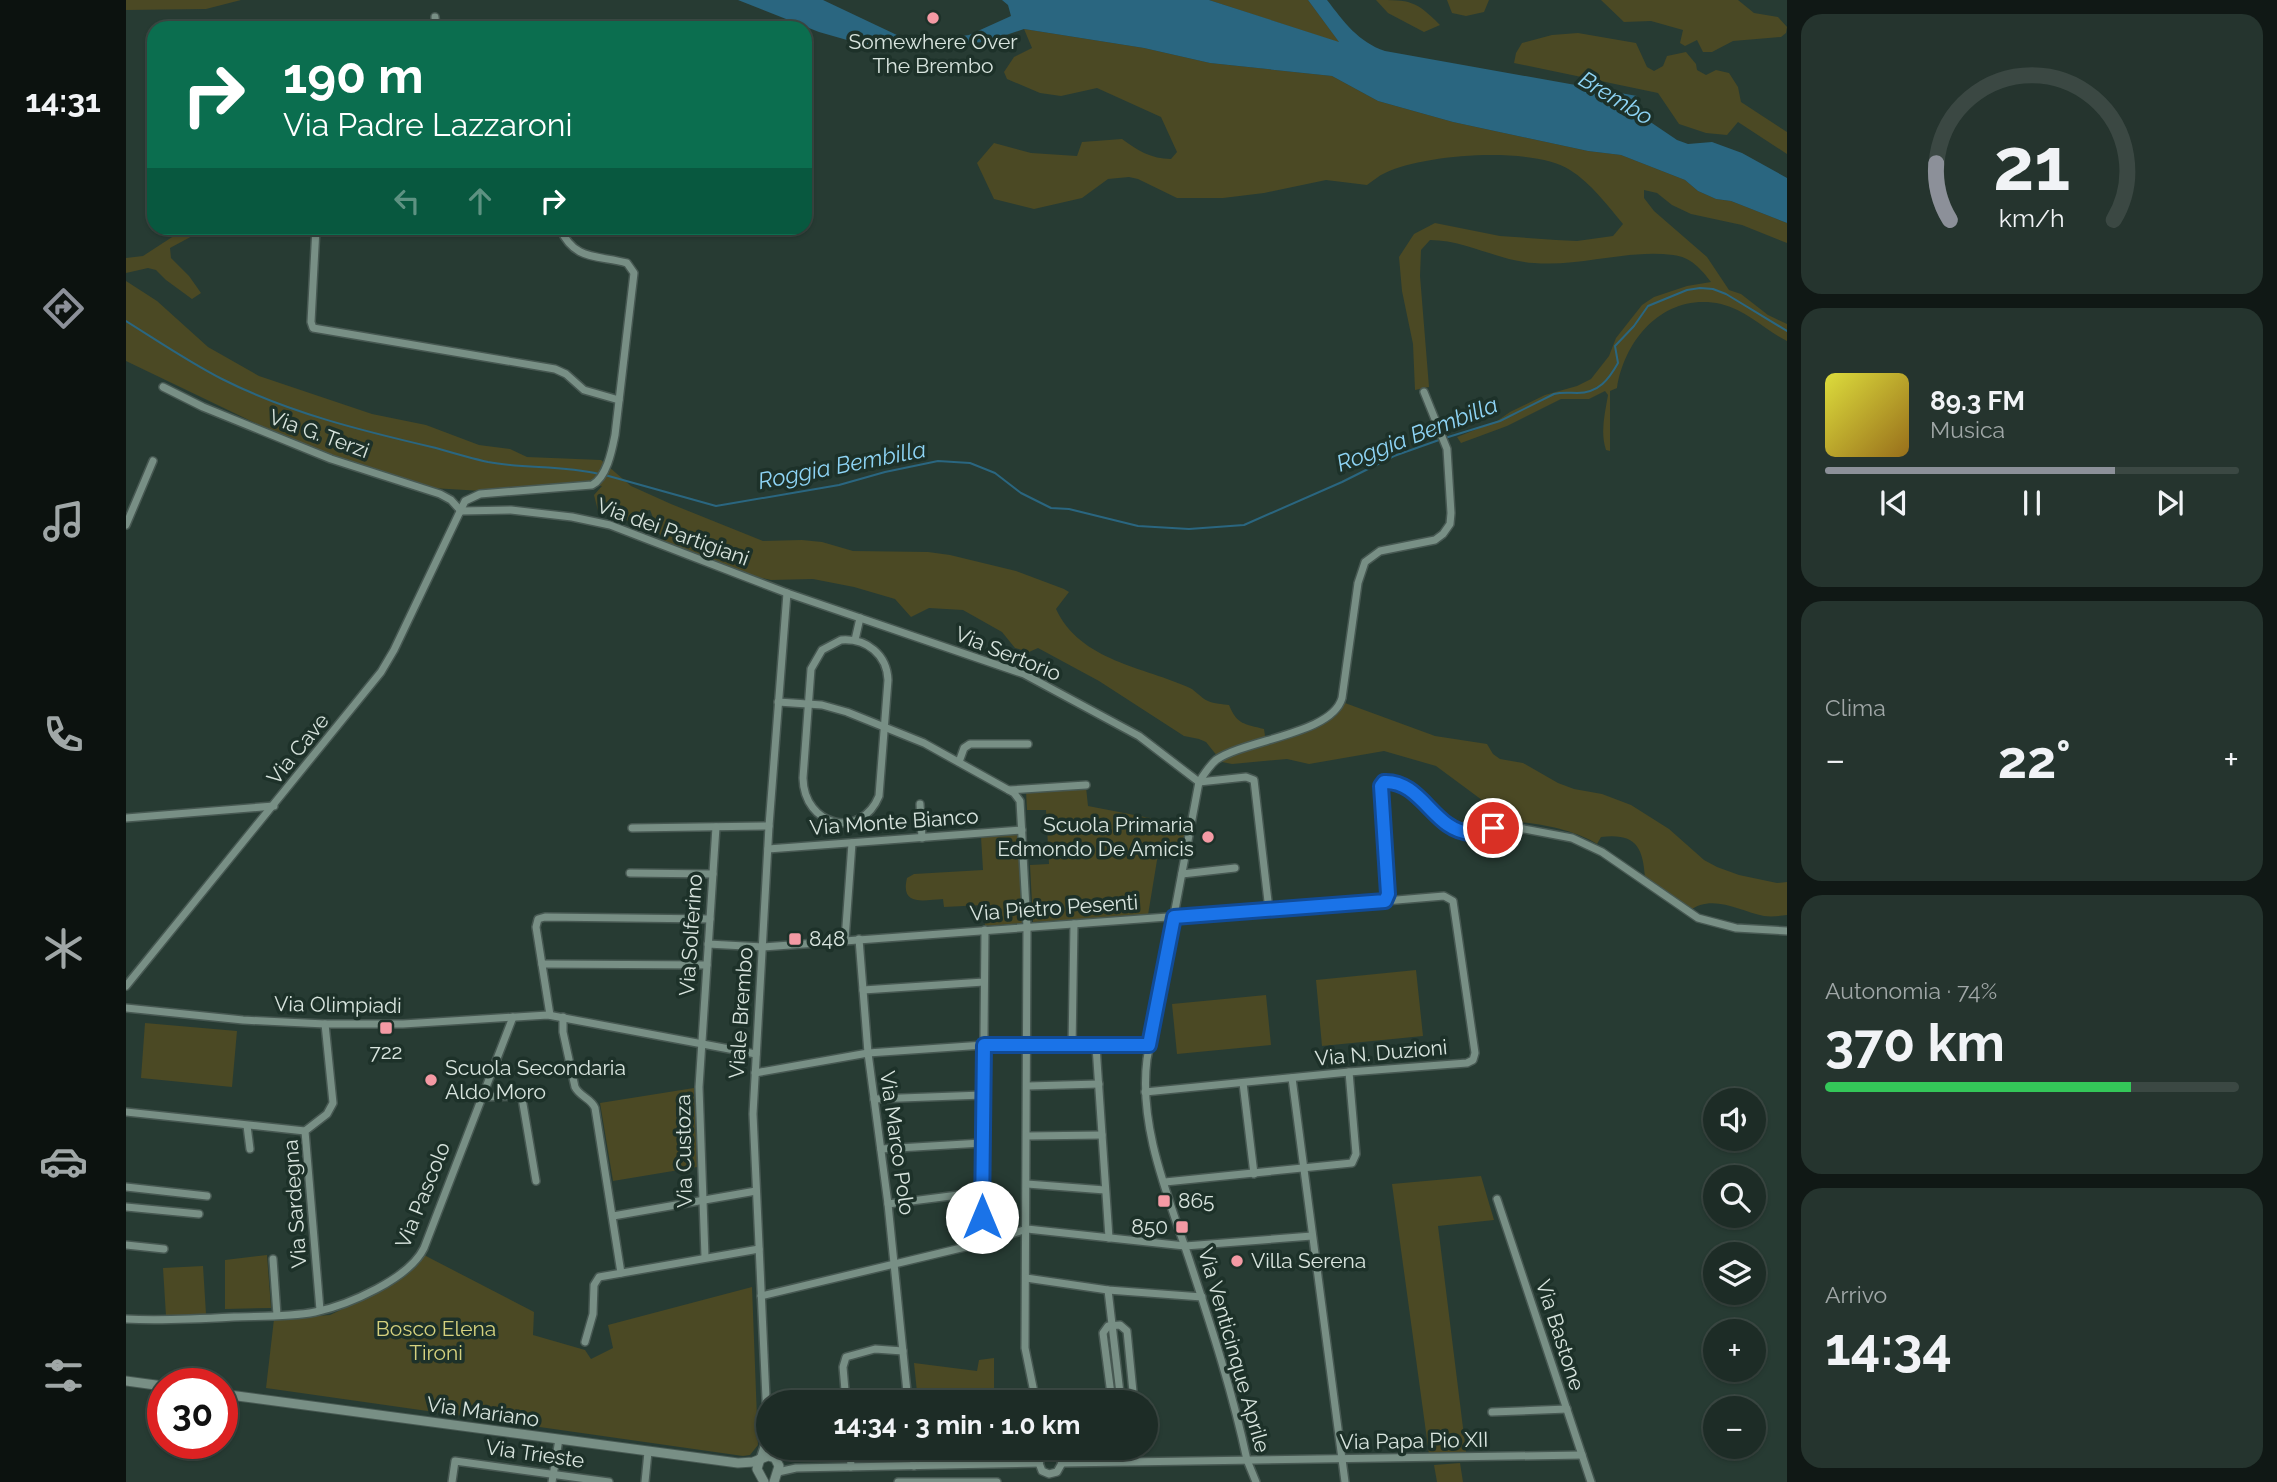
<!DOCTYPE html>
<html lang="it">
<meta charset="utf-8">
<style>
body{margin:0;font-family:Raleway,sans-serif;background:#25342e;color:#f1f3f6;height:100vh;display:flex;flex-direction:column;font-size:26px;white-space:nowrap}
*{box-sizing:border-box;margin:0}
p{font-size:23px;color:#a0a7a7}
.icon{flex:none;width:38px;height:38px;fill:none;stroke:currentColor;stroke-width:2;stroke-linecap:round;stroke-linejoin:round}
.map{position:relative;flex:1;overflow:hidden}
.sheet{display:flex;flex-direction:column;gap:14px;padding:14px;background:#101815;width:490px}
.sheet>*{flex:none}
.banner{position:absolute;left:21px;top:21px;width:665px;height:214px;border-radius:21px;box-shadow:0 2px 5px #0004,0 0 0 2px #3b4843;background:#0b6e4f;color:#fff;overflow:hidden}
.buttons{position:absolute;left:1577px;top:1088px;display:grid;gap:14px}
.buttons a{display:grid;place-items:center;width:63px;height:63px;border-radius:50%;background:#1d2c26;box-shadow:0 2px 5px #0004,0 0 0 2px #3b4843;font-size:35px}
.speed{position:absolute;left:21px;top:1368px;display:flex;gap:14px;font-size:35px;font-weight:700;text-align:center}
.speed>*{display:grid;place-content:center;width:91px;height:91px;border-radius:50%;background:#1d2c26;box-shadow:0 2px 5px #0004,0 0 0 2px #3b4843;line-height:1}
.speed .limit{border:10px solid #d22;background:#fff;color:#111}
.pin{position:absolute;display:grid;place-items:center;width:60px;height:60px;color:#fff;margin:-30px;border:4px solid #fff;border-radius:50%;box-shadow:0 2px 7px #0007}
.me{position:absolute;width:77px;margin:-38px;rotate:0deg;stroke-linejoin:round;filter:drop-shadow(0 0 5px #0008)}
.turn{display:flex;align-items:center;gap:24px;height:147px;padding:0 21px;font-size:32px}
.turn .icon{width:91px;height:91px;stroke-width:2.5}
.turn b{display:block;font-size:49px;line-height:60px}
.lanes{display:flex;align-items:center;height:66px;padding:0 21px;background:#0003;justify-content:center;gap:35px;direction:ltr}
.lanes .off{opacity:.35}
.big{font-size:52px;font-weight:700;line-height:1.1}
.sheet .widget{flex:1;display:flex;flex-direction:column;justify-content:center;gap:10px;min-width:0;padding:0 24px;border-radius:21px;background:#25342e}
.sheet .dial{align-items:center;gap:0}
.dial svg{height:182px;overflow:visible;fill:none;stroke:#3b4843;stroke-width:7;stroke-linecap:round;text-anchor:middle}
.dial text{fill:#f1f3f6;stroke:none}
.song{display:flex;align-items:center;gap:21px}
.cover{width:84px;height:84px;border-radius:10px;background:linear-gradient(135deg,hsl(60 70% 55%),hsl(40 70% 35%))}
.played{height:7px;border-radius:4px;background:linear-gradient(90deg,#8c9099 70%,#3b4843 70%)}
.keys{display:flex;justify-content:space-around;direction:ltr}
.heat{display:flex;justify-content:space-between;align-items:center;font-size:38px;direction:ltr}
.charge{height:10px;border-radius:5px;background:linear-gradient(90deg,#34c759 74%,#3b4843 0)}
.trip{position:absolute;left:630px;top:1390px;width:402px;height:70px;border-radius:35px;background:#1d2c26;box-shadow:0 2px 5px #0004,0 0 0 2px #3b4843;font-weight:700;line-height:70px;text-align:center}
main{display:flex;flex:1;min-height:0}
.menu{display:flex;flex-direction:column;width:126px;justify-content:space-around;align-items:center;background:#0c120f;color:#a0a7a7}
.menu .icon{width:49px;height:49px}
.menu .active{color:#8c9099}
.menu b{font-size:32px;color:#f1f3f6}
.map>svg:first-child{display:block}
.green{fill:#4b4924}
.water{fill:#2a6680}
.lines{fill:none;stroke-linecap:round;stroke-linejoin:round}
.stream{stroke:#2a6680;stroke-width:2}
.minor-casing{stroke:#475852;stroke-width:10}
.tertiary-casing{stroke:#475852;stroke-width:11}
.minor{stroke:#788f85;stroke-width:7}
.tertiary{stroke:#788f85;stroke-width:9}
.route-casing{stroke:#114b97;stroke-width:18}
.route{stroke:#1a73e8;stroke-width:12}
.poi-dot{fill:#f49aa4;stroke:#1d3129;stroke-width:2.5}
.labels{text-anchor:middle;stroke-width:7;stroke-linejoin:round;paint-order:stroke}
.poi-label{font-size:21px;fill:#d8e4de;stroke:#1d3129;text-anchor:start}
.street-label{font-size:21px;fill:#d8e4de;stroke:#1d3129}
.park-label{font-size:21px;fill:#d5d17e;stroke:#1d3129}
.water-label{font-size:23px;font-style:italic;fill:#8ed4f5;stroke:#1d3129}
</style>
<main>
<nav class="menu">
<b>14:31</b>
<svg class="icon active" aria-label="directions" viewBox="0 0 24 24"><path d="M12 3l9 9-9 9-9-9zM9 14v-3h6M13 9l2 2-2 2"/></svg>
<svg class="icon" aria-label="music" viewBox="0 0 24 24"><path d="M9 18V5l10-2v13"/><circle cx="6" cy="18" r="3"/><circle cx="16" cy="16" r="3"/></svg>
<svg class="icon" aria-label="phone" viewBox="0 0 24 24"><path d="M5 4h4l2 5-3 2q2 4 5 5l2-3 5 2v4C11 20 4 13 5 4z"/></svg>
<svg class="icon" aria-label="climate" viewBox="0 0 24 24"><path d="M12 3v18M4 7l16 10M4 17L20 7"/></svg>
<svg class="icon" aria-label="car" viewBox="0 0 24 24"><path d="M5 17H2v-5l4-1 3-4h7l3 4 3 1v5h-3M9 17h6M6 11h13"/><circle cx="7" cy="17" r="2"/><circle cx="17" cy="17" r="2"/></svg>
<svg class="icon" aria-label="filters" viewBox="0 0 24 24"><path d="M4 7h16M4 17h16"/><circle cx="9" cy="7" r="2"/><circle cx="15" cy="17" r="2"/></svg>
</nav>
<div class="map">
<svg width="1661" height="1482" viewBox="0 0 1661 1482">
<rect width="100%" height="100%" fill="#273b33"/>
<g class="green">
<polygon points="0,0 115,0 80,9 0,10"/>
<polygon points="1083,0 1182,0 1214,43"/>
<path d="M1250,0c34,0 39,0 64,25l-16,7 -36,-19z"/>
<polygon points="1321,0 1363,0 1358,12 1340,16 1326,13"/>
<polygon points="1475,0 1612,0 1628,13 1652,17 1661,27 1660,33 1655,37 1607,41 1586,52 1577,52 1571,40 1559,46 1554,43 1557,30 1525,21 1498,22"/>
<path d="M898,29l120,19 66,15 122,13 46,25 75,21 135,29 33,4 64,25 13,11 18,8 15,2 56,22v20l-45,-18 -51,-11 -19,-9 -15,-12 -13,-3v8l10,13 53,46 22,33 12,4 27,21 19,9v17c-22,-11 -41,-31 -66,-37 -55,-12 -96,33 -104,84l-7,3v60l-4,-1c-6,-18 -1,-37 2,-55l-3,-4 -16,8h-28l-54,27 -46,17 -4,-6 40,-16 13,-9 35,-17 32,-9 14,-7 18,-23 7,-18 26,-33 12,-8 33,-11 24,-4c-10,-13 -20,-25 -38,-27 -46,-6 -92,12 -139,8 -36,-2 -68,-23 -104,-23l-9,10 -1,26 9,111 -14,3 -2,-46 -11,-53 -3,-34 15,-23 21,-11 65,13 56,4 21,1 36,-5 10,-12c-15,-18 -32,-41 -53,-54 -38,-24 -145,-16 -185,3 -7,3 -12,8 -18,12l-41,-5 -62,13 -41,5h-46l-39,-19 -9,-2 -21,2 -26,19 -48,11 -40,-10 -17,-36 17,-20 37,10 46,3 5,-14 40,-3c15,11 29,20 49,20l6,-7 -16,-35 -64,-29 -36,8 -21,-3 -33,-14 -3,-7 10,-15 18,-9z"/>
<polygon points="1452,33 1510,43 1521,67 1528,71 1537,66 1541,56 1560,52 1570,64 1571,70 1580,75 1590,70 1603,73 1612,87 1615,102 1661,132 1661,154 1612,122 1601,135 1580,133 1553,124 1532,93 1388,63 1390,53 1396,43 1426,35"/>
<polygon points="60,228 81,228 44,248 45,258 63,276 75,293 66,299 40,280 30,270 22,268 0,273 0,258 17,256"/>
<path d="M0,281l31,20 51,46 51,29 113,38 54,11 53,20 31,4 17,8 74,3 30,26 40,18 92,37 39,-1 20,2 31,9 75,1 22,3 66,16 48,18 5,3 -13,17c24,52 88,58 134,79 6,3 11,10 18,13 6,3 15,3 21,4 8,20 16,19 35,24l2,14c28,-8 62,-14 79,-40l90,33 52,8 6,10 7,5 23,4 35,20 16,6 28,5 29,11 38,24 35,31 13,7 22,8 38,8 10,-1v33c-7,1 -15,2 -23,1 -24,-5 -52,-23 -75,-5l-44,-33c-2,-32 -10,-45 -44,-41l-4,7c-25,-16 -81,-27 -110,-20l-1,-21 -50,-37 -52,-15 -75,13 -22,-5 -55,5 -10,-2 -16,-20 -7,-3 -15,-3 -85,-55 -61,-33 -9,4 -14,-4 -13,-16 -39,-22 -34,-2 -18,9 -16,-18 -41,-12 -41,-8 -42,1 -28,-6 -81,-34 -12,-30 -16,3 -6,8 -30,-10 -4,-16 8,-9 -26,-4 -94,9 -50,-3 -98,-31 -79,-34 -129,-62z"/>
<polygon points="960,787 962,806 1060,825 1055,852 1033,848 1022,915 907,922 904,865 923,864 920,810 901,810 900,791"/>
<path d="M892,834l7,89 -40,3 -2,-21 -39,2 -1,-8c-19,1 -43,8 -36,-21l7,-4 69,-4 -2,-33z"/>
<polygon points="1290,970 1297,1036 1196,1046 1190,980"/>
<polygon points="1140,995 1145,1045 1051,1054 1046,1004"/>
<polygon points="19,1023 111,1031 106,1087 15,1078"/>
<polygon points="568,1088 571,1167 487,1181 474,1103"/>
<polygon points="1355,1176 1368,1220 1312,1226 1340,1452 1303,1454 1266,1184"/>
<polygon points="141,1255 145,1308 99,1309 99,1260"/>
<polygon points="298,1255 408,1312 407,1335 459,1350 465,1359 487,1348 482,1325 626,1287 632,1445 624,1455 617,1456 140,1388 148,1319 204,1315 266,1285"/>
<polygon points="77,1266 80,1314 40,1316 37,1268"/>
<polygon points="868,1358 868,1402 792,1402 788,1363 851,1371 853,1360"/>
<polygon points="1334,1463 1337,1482 1311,1482 1308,1465"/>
</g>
<path class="water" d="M612,0h85l76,36 42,3 28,-4 42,-19 -3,-11 -6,-5h207l130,42 -31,-42h19c17,22 31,42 58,51l252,45 6,21 34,23 11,4 24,-2 30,11 45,25v45l-56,-22 -15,-2 -18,-8 -13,-11 -64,-25 -33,-4 -135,-29 -75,-21 -46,-25 -122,-13 -66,-15 -120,-19 -39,13 -110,6 -56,-16z"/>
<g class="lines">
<g class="stream">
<path d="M0,321c32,20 63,41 96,58 67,34 141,52 214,69 17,5 34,10 52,14 37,7 74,3 111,12"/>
<path d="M1319,438l55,-17 54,-27c8,-2 15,-1 23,-1 22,0 32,-14 41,-30l-3,-17 19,-20 14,-20 39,-16 13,-2 13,1 13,5 61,37"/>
<polyline points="479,475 590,506 713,485 759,472 812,461 844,463 869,473 895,493 925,508 943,509 1012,526 1063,529 1118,525 1216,482 1268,456 1313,440"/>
</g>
<defs>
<g id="minor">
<polyline points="309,17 310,28"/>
<polyline points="190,228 185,322 187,328 429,369 440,374 458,390 493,400"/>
<polyline points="37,387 77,407 205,459 314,494 325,500 335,511"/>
<polyline points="335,511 385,510 446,517 484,525 661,593 898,674 1013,736 1073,782"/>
<polyline points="0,525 27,461"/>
<path d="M715,640c26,-2 46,15 47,40l-9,116c-18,44 -75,31 -76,-18l8,-109 11,-19z"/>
<polyline points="729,640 734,618"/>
<polyline points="652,702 696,705 721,712 798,743 888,793 894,801 901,927 899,1348 910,1402"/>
<polyline points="833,762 838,748 844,744 902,744"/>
<polyline points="1073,782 1120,777 1128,780 1143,910"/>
<polyline points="883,790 960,785"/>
<polyline points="794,804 796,838"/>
<polyline points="0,818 148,806"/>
<polyline points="506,828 643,826"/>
<polyline points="642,849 896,830"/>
<polyline points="504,873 587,874"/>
<polyline points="1056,874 1109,868"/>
<polyline points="733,939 742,1053 762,1204 782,1402"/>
<polyline points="719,940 726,843"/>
<polyline points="582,944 637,947 1259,901 1262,894 1255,786 1256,783 1261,782 1292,797 1327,829 1348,833 1382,826 1446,838 1476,852 1572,918 1610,928 1661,931"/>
<polyline points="416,964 581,965"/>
<path d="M0,986l255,-314 13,-22 71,-149 15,-7 112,-9c15,-8 20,-35 23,-50l19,-162 -7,-10c-30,-8 -53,-2 -67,-35"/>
<polyline points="737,990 858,982"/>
<polyline points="0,1008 117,1020 199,1024 277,1024 422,1015 630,1054"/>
<polyline points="424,1015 410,927 412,919 419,917 584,919"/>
<path d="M437,1017v15l12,55c5,10 16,11 20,21l26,165"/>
<polyline points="970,1046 983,1238"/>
<polyline points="946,1047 948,924"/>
<polyline points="629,1073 742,1053 858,1045 1023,1045"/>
<polyline points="1166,1078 1219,1482"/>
<polyline points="1117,1083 1128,1174"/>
<polyline points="902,1086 973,1084"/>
<polyline points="1019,1092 1223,1072 1341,1063 1347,1060 1349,1053 1327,901 1318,896 1259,901"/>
<polyline points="356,1097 391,1096 396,1098 410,1181"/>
<polyline points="748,1099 857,1095"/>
<polyline points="0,1112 179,1131"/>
<polyline points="121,1126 124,1149"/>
<polyline points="902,1136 976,1135"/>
<polyline points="755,1149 856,1143"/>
<polyline points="1039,1182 1226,1163 1230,1154 1223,1072"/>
<polyline points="901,1184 979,1190"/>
<polyline points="0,1187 81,1196"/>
<polyline points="1371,1199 1465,1482"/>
<polyline points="762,1204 856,1192"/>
<polyline points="0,1207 73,1214"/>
<polyline points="487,1216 630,1191"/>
<polyline points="856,1243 859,930"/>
<polyline points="0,1245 38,1249"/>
<polyline points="579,1257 573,1087 590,827"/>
<polyline points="147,1259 151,1315"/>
<polyline points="900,1278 982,1290 1076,1297"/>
<polyline points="982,1290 995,1402"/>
<polyline points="635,1296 856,1243 901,1229 1059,1246 1186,1236"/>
<polyline points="194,1310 179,1131 201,1114 207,1103 199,1024"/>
<path d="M0,1319c36,2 72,0 108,-2 27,-1 55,0 81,-5 33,-7 94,-33 109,-64l89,-231"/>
<polyline points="459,1342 467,1314 468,1285 473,1277 633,1249"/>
<polyline points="720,1402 717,1367 720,1357 749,1349 777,1351"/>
<polyline points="986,1402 977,1333 982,1326 994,1325 1001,1331 1008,1402"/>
<polyline points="1366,1412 1441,1409"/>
<polyline points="642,1442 627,1114 643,826 661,593"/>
<polyline points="724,1447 725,1467"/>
<polyline points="787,1447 788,1466"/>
<polyline points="634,1459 641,1437"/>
<polyline points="913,1463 916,1456 925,1452 933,1456 936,1463"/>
<polyline points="913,1463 916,1471 923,1474 931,1472 936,1463"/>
<polyline points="936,1463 1456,1455"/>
<polyline points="652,1472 670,1468 913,1463"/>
<polyline points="326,1482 329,1461 483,1482"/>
<polyline points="426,1482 433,1439"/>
<polyline points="519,1482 522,1452"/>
<polyline points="772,1482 871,1482"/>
<path d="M1130,1482l-9,-22c-14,-66 -35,-131 -56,-195 -21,-65 -53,-136 -44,-206l52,-277c5,-8 10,-16 17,-22 31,-21 116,-26 126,-62l16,-115 7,-21 15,-11 55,-11 8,-6 7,-10 1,-11 -4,-64 -23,-57"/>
</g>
<g id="tertiary">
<polyline points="0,1381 37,1386"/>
<polyline points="96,1394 612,1463 627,1462 642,1456 649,1458 653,1466 648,1482"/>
<polyline points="634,1459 631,1469 638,1482"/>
</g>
</defs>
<use href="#minor" class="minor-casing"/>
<use href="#tertiary" class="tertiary-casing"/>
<use href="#minor" class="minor"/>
<use href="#tertiary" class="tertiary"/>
</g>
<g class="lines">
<defs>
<path id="route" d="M856,1217l2,-172h165l25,-128 211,-16 3,-7 -7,-108 3,-4c38,-2 50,50 87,51 8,0 15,-3 22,-5"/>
</defs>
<use href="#route" class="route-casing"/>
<use href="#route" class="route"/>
</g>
<g class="poi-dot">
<circle cx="807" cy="18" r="7"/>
<circle cx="1082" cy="837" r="7"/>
<rect x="662" y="932" width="14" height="14" rx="3.5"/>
<rect x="253" y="1021" width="14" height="14" rx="3.5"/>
<circle cx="305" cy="1080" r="7"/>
<rect x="1031" y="1194" width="14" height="14" rx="3.5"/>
<rect x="1049" y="1220" width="14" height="14" rx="3.5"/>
<circle cx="1111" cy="1261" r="7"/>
</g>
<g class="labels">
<g class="poi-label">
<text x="807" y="49" text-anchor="middle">Somewhere Over<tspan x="807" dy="24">The Brembo</tspan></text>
<text x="1068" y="832" text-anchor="end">Scuola Primaria<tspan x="1068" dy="24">Edmondo De Amicis</tspan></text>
<text x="683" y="946">848</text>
<text x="260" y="1059" text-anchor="middle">722</text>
<text x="319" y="1075">Scuola Secondaria<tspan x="319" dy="24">Aldo Moro</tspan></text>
<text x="1052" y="1208">865</text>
<text x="1042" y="1234" text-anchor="end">850</text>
<text x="1125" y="1268">Villa Serena</text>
</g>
<g class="street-label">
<text transform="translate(193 434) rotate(20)" y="7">Via G. Terzi</text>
<text transform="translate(547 532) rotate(20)" y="7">Via dei Partigiani</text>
<text transform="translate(882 654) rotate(22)" y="7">Via Sertorio</text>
<text transform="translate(172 749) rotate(-51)" y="7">Via Cave</text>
<text transform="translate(768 822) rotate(-4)" y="7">Via Monte Bianco</text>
<text transform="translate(928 908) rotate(-4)" y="7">Via Pietro Pesenti</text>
<text transform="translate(565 935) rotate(-86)" y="7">Via Solferino</text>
<text transform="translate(212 1005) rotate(1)" y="7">Via Olimpiadi</text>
<text transform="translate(615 1013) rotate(-86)" y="7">Viale Brembo</text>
<text transform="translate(1255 1053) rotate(-5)" y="7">Via N. Duzioni</text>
<text transform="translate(771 1143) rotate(82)" y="7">Via Marco Polo</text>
<text transform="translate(558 1151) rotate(-91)" y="7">Via Custoza</text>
<text transform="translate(297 1195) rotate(-68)" y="7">Via Pascolo</text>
<text transform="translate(169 1204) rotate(-94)" y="7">Via Sardegna</text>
<text transform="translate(1434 1335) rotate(72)" y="7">Via Bastone</text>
<text transform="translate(1108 1350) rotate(74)" y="7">Via Venticinque Aprile</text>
<text transform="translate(357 1412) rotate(8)" y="7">Via Mariano</text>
<text transform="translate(1288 1441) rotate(-1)" y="7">Via Papa Pio XII</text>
<text transform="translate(409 1454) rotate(8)" y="7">Via Trieste</text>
</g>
<g class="park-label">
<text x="310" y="1336">Bosco Elena<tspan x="310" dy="24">Tironi</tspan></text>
</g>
<g class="water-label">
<text transform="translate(1490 98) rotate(31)" y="8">Brembo</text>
<text transform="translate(1291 434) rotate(-21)" y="8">Roggia Bembilla</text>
<text transform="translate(716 465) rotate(-11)" y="8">Roggia Bembilla</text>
</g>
</g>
</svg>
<div class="buttons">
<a><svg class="icon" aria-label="sound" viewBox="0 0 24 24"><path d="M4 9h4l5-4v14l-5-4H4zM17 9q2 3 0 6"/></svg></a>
<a><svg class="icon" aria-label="search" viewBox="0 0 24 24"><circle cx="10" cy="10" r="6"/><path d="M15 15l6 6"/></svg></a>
<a><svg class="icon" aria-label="layers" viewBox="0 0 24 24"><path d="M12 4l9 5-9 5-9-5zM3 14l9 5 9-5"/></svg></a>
<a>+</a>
<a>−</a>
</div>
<div class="speed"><div class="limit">30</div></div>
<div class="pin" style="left:1367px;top:828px;background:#d93025"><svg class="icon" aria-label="arrive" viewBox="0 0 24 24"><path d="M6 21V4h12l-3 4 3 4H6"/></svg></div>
<svg class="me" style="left:856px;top:1217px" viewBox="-20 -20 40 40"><circle r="19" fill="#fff"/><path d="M0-13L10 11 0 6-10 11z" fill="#1a73e8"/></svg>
<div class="trip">14:34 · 3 min · 1.0 km</div>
<div class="banner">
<div class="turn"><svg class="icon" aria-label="right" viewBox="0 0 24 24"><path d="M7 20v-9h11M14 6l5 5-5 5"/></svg><div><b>190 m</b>Via Padre Lazzaroni</div></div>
<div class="lanes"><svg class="icon off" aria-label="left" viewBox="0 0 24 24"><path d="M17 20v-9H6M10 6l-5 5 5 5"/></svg><svg class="icon off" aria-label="ahead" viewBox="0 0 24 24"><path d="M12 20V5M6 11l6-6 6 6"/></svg><svg class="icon" aria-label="right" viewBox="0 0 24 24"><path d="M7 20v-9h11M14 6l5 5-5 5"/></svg></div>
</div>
</div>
<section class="sheet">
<div class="widget dial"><svg viewBox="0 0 100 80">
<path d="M14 69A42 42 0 1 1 86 69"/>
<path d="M14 69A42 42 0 0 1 8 44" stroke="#8c9099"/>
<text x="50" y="56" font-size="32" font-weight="700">21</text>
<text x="50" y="72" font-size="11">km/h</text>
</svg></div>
<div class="widget">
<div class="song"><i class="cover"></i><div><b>89.3 FM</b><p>Musica</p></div></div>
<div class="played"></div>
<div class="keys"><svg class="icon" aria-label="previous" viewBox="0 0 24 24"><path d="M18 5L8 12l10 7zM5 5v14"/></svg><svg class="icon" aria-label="pause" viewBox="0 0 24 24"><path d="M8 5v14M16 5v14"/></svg><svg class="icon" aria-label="next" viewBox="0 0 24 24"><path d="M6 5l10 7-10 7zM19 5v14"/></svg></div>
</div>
<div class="widget"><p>Clima</p>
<div class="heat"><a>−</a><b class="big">22°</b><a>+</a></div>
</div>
<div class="widget"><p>Autonomia · 74%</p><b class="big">370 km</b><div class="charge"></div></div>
<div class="widget"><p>Arrivo</p><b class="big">14:34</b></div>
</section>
</main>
